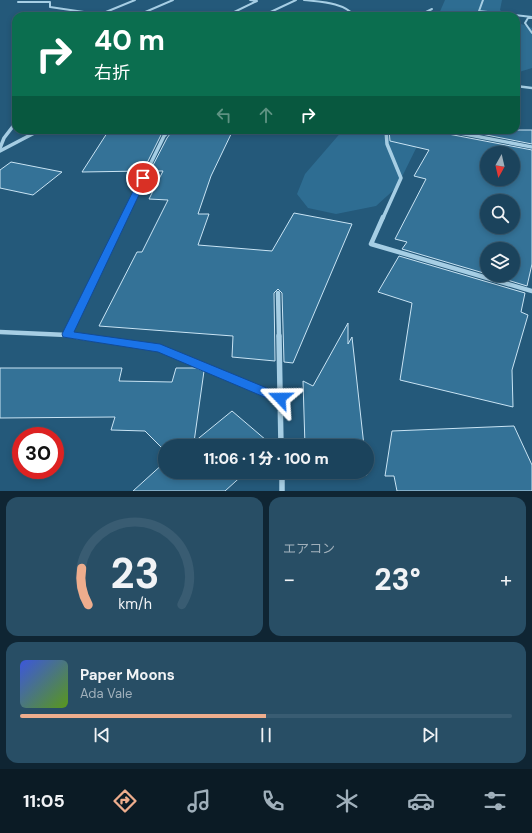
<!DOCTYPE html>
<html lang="ja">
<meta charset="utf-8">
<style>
body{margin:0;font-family:"DM Sans","Noto Sans JP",sans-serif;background:#284e65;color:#f1f3f6;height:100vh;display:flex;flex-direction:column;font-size:15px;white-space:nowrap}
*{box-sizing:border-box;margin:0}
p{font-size:13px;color:#a0b0bb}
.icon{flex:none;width:22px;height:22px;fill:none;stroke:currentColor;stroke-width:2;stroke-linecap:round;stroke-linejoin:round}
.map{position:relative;height:491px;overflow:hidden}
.panel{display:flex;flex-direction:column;gap:6px;padding:6px;background:#0f2533;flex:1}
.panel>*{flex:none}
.banner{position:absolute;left:12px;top:12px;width:508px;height:122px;border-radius:12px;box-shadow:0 2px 6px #0003,0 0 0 1px #395c72;background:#0b6e4f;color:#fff;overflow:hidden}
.needle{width:26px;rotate:188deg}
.controls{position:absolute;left:480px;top:146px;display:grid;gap:8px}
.controls a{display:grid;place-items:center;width:40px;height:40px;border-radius:50%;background:#1b435c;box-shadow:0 2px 6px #0003,0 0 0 1px #395c72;font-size:20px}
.speed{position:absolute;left:12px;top:427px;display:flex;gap:8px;font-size:20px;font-weight:700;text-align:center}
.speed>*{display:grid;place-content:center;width:52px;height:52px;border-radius:50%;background:#1b435c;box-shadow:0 2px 6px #0003,0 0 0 1px #395c72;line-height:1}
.speed .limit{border:6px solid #d22;background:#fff;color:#111}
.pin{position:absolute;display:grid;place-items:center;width:34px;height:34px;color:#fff;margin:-17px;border:2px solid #fff;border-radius:50%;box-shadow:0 1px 4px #0007}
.me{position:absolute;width:44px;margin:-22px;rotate:293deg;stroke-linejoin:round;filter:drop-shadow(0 0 3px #0008)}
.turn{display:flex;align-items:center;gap:14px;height:84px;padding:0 16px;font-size:18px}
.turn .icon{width:52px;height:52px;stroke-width:2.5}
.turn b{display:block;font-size:28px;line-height:34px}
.lanes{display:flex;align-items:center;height:38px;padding:0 16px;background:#0003;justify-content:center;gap:20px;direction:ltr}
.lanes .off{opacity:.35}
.big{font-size:30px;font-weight:800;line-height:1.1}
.panel .widget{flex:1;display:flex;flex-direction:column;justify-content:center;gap:6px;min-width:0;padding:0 14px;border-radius:12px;background:#284e65}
.panel .dial{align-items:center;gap:0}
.dial svg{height:104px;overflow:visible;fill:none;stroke:#395c72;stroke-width:7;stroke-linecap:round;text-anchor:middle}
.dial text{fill:#f1f3f6;stroke:none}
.song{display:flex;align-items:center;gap:12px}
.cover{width:48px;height:48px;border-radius:6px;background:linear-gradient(135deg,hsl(230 70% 55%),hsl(90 70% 35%))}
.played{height:4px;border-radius:2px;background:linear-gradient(90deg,#eead8d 50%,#395c72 50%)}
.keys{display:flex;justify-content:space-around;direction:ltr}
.heat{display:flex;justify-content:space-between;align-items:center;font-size:22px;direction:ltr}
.panel .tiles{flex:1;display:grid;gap:6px;grid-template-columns:1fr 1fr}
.widget:last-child{grid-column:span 2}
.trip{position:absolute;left:158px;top:439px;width:216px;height:40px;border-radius:20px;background:#1b435c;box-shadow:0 2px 6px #0003,0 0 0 1px #395c72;font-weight:800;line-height:40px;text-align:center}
.menu{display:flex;height:64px;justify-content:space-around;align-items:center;background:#0b1b25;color:#a0b0bb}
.menu .icon{width:28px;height:28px}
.menu .active{color:#eead8d}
.menu b{font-size:18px;color:#f1f3f6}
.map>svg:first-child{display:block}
.green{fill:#2e6d92}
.building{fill:#347297;stroke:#c9e4f4;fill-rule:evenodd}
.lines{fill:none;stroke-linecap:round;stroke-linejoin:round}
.minor-far4{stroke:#a6cee4;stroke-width:2}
.minor-far3{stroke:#a6cee4;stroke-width:2.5}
.minor-far2{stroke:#a6cee4;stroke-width:3.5}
.minor-far1{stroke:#a6cee4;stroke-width:4.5}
.minor{stroke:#a6cee4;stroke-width:5.5}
.route{fill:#1a73e8;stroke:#114b97}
</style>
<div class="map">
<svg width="532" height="491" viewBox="0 0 532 491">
<rect width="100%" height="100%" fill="#24597a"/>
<g class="green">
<polygon points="445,0 502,0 500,10 507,16 438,16"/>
<polygon points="516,22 532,28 532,68 516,73"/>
<polygon points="343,130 425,130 397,187 376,206 336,214 308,208 297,194 305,174"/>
</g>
<g class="building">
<polygon points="109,130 165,130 161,135 143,171 82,172"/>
<polygon points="173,130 233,130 211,176 198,214 209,214 198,245 272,251 294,213 352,224 293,363 284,362 282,293 278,289 274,293 275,361 232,357 233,336 99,326 137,252 142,252 168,200 149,199 163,171 150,171 167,138"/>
<path d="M389,130h52l2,3 89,17v114l-5,22 -36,-11h22v-26h-26v25l-85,-25 5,-7 -12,-3 31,-60 -12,-3 15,-26 -39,-9zM487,153h26v26h-26zM487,201h26v26h-26z"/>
<polygon points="461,130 532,130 532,144"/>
<polygon points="11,162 62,172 33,195 0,188 0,170"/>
<polygon points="399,256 525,293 521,312 528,315 512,370 513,407 400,380 412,303 378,292"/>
<polygon points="348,323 348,344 352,337 364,446 305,446 303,381 313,386"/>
<polygon points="0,368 122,368 119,381 172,382 176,368 196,368 204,371 194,442 232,411 273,446 165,446 165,451 145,431 111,430 115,417 0,418"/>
<polygon points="514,426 532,465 532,491 397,491 394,476 385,476 392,431"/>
<polygon points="165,462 165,472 246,472 225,491 133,491"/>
<polygon points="305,472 367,472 367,475 305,473"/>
</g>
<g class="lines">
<g class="minor-far4">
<path d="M304,0c17,2 39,2 51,16"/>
<polyline points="483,0 479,11 532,17"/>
<polyline points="18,2 50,2 50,7 111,16"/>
<polyline points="146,12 177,16"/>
<polyline points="101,14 135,0"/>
<polyline points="354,14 384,16"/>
<polyline points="136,16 173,0"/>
<polyline points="226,16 257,1 250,0"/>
<polyline points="262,16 296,0"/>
<polyline points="418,16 432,9"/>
<polyline points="532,18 528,18 525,23 532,33"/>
</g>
<g class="minor-far3">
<polyline points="516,86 532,88"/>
<polyline points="14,126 16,123"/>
</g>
<g class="minor-far2">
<polyline points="444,130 532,147"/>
<polyline points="0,148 4,138 14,125"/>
<polyline points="0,151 40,130"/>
<polyline points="124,218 164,136 170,130"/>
<polyline points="383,218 401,178 387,144 386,130"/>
</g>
<g class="minor-far1">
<polyline points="383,217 371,244 532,291"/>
<polyline points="278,293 279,337"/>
<polyline points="0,332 67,335 125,217"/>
<polyline points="67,335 81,337"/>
</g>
<g class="minor">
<polyline points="74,336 160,348 280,398"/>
<polyline points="279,336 281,446"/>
<polyline points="282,472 282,491"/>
</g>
</g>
<polygon class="route" points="140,177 147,178 74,332 160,344 284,395 286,398 284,402 280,404 276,402 158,352 63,337 62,334"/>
</svg>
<div class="controls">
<a><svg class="needle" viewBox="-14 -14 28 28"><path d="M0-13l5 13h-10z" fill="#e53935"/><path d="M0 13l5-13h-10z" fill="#a0b0bb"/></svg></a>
<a><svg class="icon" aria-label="search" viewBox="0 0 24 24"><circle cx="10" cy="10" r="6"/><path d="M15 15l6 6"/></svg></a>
<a><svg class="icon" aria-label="layers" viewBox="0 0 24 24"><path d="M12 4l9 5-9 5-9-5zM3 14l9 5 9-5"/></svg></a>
</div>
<div class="speed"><div class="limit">30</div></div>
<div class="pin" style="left:143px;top:178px;background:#d93025"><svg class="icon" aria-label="arrive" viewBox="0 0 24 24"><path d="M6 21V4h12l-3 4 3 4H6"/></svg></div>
<svg class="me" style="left:280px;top:398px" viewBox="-20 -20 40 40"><path d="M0-17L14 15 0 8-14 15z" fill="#1a73e8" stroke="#fff" stroke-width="4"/></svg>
<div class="trip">11:06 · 1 分 · 100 m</div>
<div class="banner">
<div class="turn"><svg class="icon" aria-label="right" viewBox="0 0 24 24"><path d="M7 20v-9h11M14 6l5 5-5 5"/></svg><div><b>40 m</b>右折</div></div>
<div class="lanes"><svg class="icon off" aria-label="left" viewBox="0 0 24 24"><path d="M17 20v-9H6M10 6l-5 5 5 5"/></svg><svg class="icon off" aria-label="ahead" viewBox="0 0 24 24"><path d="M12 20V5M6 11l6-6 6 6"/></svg><svg class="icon" aria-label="right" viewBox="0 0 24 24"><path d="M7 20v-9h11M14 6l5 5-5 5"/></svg></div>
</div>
</div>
<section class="panel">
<div class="tiles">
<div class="widget dial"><svg viewBox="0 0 100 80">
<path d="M14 69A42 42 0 1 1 86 69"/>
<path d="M14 69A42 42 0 0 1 9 41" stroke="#eead8d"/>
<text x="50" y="56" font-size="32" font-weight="700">23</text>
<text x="50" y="72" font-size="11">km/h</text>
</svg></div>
<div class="widget"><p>エアコン</p>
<div class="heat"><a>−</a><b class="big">23°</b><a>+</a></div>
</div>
<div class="widget">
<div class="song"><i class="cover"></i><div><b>Paper Moons</b><p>Ada Vale</p></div></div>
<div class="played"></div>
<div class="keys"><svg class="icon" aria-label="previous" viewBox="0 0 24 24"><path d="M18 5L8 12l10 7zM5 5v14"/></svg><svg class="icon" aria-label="pause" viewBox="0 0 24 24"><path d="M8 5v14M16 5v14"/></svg><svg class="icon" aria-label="next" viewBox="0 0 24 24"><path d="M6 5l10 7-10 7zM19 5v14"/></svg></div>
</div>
</div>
</section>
<nav class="menu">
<b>11:05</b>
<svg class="icon active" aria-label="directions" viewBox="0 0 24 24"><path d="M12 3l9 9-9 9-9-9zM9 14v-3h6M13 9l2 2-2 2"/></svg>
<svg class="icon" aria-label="music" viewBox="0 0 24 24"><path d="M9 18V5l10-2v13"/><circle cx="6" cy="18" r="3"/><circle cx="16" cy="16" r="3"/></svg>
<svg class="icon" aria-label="phone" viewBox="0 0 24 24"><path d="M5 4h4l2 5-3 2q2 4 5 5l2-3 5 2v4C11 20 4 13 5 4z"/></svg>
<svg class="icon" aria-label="climate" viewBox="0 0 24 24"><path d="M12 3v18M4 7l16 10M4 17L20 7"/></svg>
<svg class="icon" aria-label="car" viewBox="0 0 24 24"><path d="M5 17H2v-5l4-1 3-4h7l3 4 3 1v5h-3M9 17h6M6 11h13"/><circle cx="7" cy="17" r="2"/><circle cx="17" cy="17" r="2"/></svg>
<svg class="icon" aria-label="filters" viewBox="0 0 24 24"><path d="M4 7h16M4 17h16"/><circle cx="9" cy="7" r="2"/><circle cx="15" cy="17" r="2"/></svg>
</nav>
